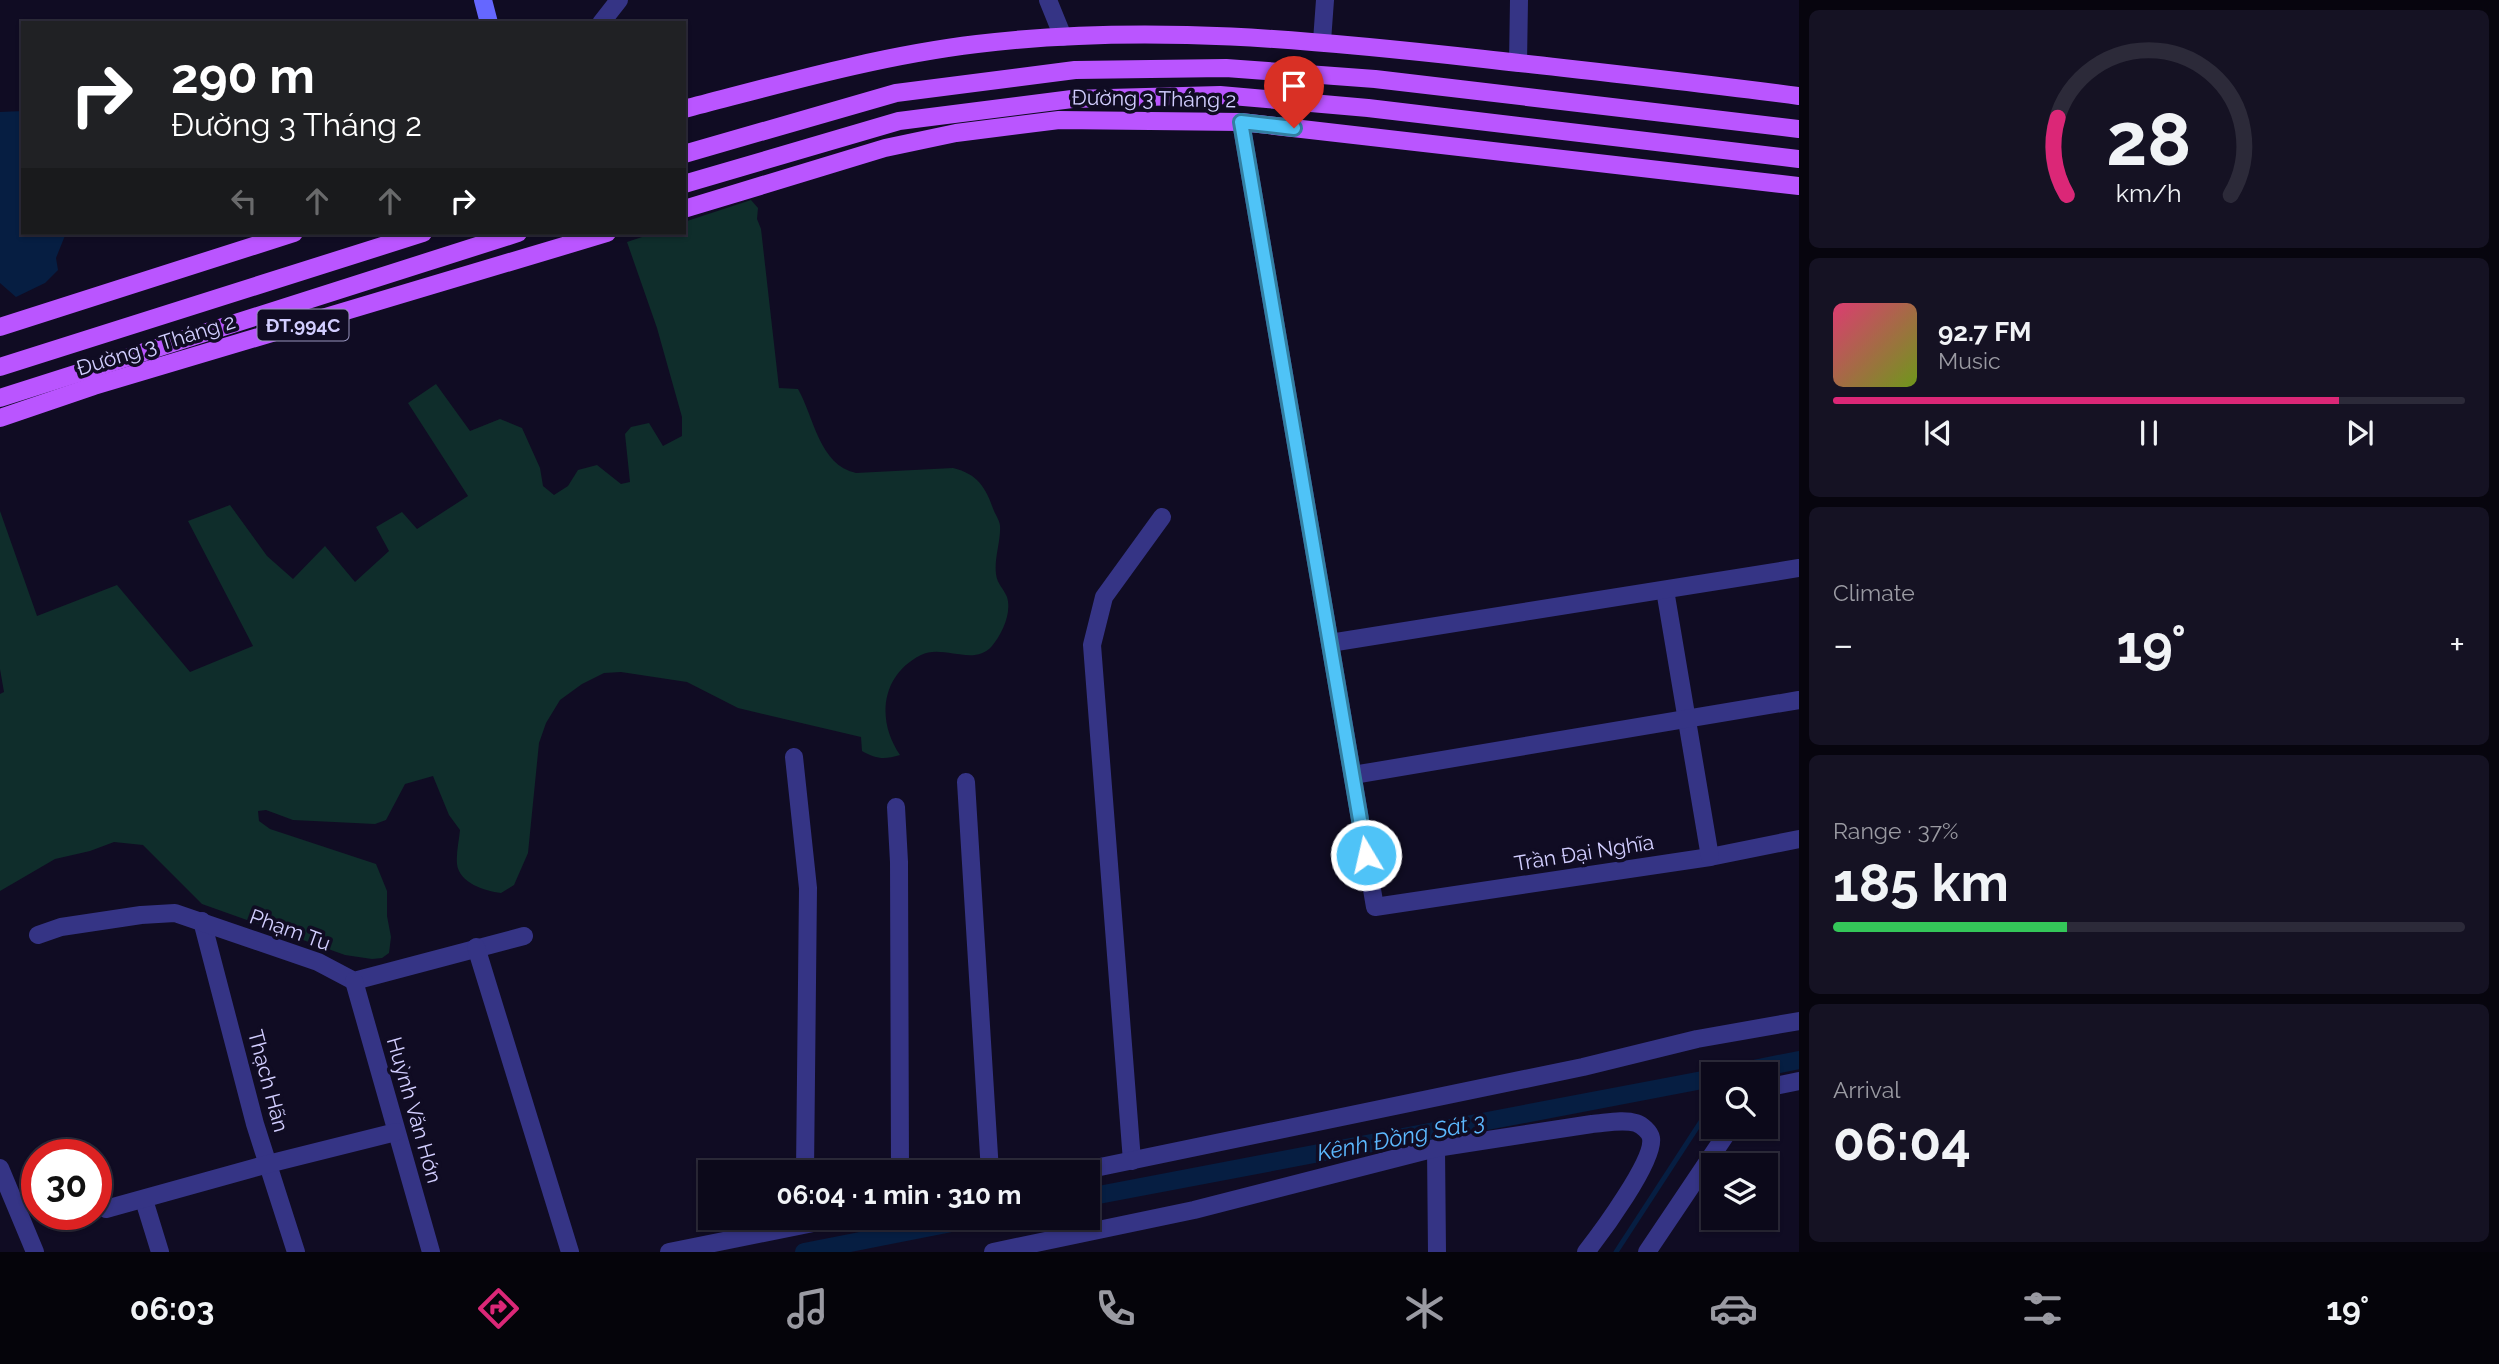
<!DOCTYPE html>
<meta charset="utf-8">
<style>
body{margin:0;font-family:Raleway,sans-serif;background:#151223;color:#f1f3f6;height:100vh;display:flex;flex-direction:column;font-size:26px;white-space:nowrap}
*{box-sizing:border-box;margin:0}
p{font-size:23px;color:#9a9aa2}
.icon{flex:none;width:38px;height:38px;fill:none;stroke:currentColor;stroke-width:2;stroke-linecap:round;stroke-linejoin:round}
.map{position:relative;flex:1;overflow:hidden}
.side{display:flex;flex-direction:column;gap:10px;padding:10px;background:#07050e;width:700px}
.side>*{flex:none}
.top-card{position:absolute;left:21px;top:21px;width:665px;height:214px;border-radius:0px;box-shadow:0 2px 5px #0004,0 0 0 2px #2c2a39;background:#202124;color:#fff;overflow:hidden}
.controls{position:absolute;left:1701px;top:1062px;display:grid;gap:14px}
.controls a{display:grid;place-items:center;width:77px;height:77px;border-radius:0px;background:#0c091a;box-shadow:0 2px 5px #0004,0 0 0 2px #2c2a39;font-size:35px}
.speed{position:absolute;left:21px;top:1139px;display:flex;gap:14px;font-size:35px;font-weight:700;text-align:center}
.speed>*{display:grid;place-content:center;width:91px;height:91px;border-radius:50%;background:#0c091a;box-shadow:0 2px 5px #0004,0 0 0 2px #2c2a39;line-height:1}
.speed .limit{border:10px solid #d22;background:#fff;color:#111}
.pin{position:absolute;display:grid;place-items:center;width:60px;height:60px;color:#fff;margin:-72px -30px;border-radius:50% 50% 50% 0;rotate:-45deg;box-shadow:0 0 7px #0007}
.pin .icon{rotate:45deg}
.me{position:absolute;width:77px;margin:-38px;rotate:351deg;stroke-linejoin:round;filter:drop-shadow(0 0 5px #0008)}
.turn{display:flex;align-items:center;gap:24px;height:147px;padding:0 35px;font-size:32px}
.turn .icon{width:91px;height:91px;stroke-width:2.5}
.turn b{display:block;font-size:49px;line-height:60px}
.lanes{display:flex;align-items:center;height:66px;padding:0 35px;background:#0003;justify-content:center;gap:35px;direction:ltr}
.lanes .off{opacity:.35}
.big{font-size:52px;font-weight:700;line-height:1.1}
.side .tile{flex:1;display:flex;flex-direction:column;justify-content:center;gap:10px;min-width:0;padding:0 24px;border-radius:10px;background:#151223}
.side .dial{align-items:center;gap:0}
.dial svg{height:182px;overflow:visible;fill:none;stroke:#2c2a39;stroke-width:7;stroke-linecap:round;text-anchor:middle}
.dial text{fill:#f1f3f6;stroke:none}
.song{display:flex;align-items:center;gap:21px}
.cover{width:84px;height:84px;border-radius:10px;background:linear-gradient(135deg,hsl(340 70% 55%),hsl(80 70% 35%))}
.played{height:7px;border-radius:4px;background:linear-gradient(90deg,#db2777 80%,#2c2a39 80%)}
.keys{display:flex;justify-content:space-around;direction:ltr}
.heat{display:flex;justify-content:space-between;align-items:center;font-size:38px;direction:ltr}
.charge{height:10px;border-radius:5px;background:linear-gradient(90deg,#34c759 37%,#2c2a39 0)}
.trip{position:absolute;left:698px;top:1160px;width:402px;height:70px;border-radius:0px;background:#0c091a;box-shadow:0 2px 5px #0004,0 0 0 2px #2c2a39;font-weight:700;line-height:70px;text-align:center}
.dock{display:flex;height:112px;justify-content:space-around;align-items:center;background:#05040a;color:#9a9aa2}
.dock .icon{width:49px;height:49px}
.dock .current{color:#db2777}
.dock b{font-size:32px;color:#f1f3f6}
main{display:flex;flex:1;min-height:0}
.map>svg:first-child{display:block}
.green{fill:#0f2d2b}
.water{fill:#061e42}
.lines{fill:none;stroke-linecap:round;stroke-linejoin:round}
.stream{stroke:#061e42;stroke-width:5}
.canal{stroke:#061e42;stroke-width:18}
.street{stroke:#353485;stroke-width:18}
.secondary{stroke:#6567ff;stroke-width:18}
.primary{stroke:#ba55ff;stroke-width:18}
.route-casing{stroke:#337fa1;stroke-width:18}
.route{stroke:#4fc3f7;stroke-width:12}
.labels{text-anchor:middle;stroke-width:7;stroke-linejoin:round;paint-order:stroke}
.shield{fill:#100c23;stroke:#9894bd;stroke-width:2}
.shield-label{font-size:19px;font-weight:bold;fill:#d2ceff}
.street-label{font-size:21px;fill:#d2ceff;stroke:#100c23}
.water-label{font-size:23px;font-style:italic;fill:#5cb9ff;stroke:#100c23}
</style>
<main>
<div class="map">
<svg width="1799" height="1252" viewBox="0 0 1799 1252">
<rect width="100%" height="100%" fill="#100c23"/>
<path class="green" d="M751,200l7,8 -1,11 4,10 18,159 19,1c16,28 21,76 58,84l97,-5c25,6 33,20 41,43 2,4 6,11 6,15 1,14 -6,32 -4,48 1,10 8,15 11,23 5,16 -5,37 -15,49 -18,21 -49,-2 -71,9 -40,20 -45,65 -21,100 -16,5 -24,4 -38,-4l-1,-14 -123,-29 -51,-26 -66,-10 -17,1 -22,11 -22,16 -14,23 -7,20 -11,110 -14,32 -13,8c-16,-2 -42,-10 -44,-29 -1,-11 2,-23 3,-34l-11,-15 -16,-39 -28,8 -19,36 -11,4 -82,-4 -27,-10 -8,1 1,10 11,8 106,35 11,27v25l4,21 -2,16 -7,5 -10,1 -27,-4 -143,-51 -59,-59 -29,-3 -24,9 -35,8 -55,32v-197l4,-2 -4,-23v-158l37,105 80,-31 73,87 63,-26 -65,-125 42,-16 37,51 26,23 32,-33 30,36 34,-31 -13,-24 26,-15 15,17 51,-33 -60,-93 28,-19 34,47 30,-12 22,9 18,40 3,18 11,9 14,-9 10,-16 19,-5 24,19 9,-2 -5,-48 6,-7 18,-4 14,23 19,-10v-19l-25,-89 -30,-86 27,-9h30v-11z"/>
<polygon class="water" points="23,111 23,233 66,233 56,258 58,270 45,283 16,297 0,283 0,112"/>
<g class="lines">
<polyline class="stream" points="1616,1252 1713,1103"/>
<g class="canal">
<polyline points="1729,1074 1799,1060"/>
<polyline points="1088,1197 1713,1078"/>
<polyline points="804,1252 977,1218"/>
</g>
<g class="street">
<polyline points="1048,0 1063,37"/>
<polyline points="601,23 619,0"/>
<polyline points="1322,41 1325,0"/>
<polyline points="1518,63 1519,0"/>
<polyline points="1241,122 1375,907 1710,857 1799,839"/>
<polyline points="1665,590 1710,857"/>
<polyline points="1330,643 1799,568"/>
<polyline points="794,757 808,888 805,1172"/>
<polyline points="1353,775 1799,700"/>
<polyline points="966,782 990,1172"/>
<polyline points="896,807 899,862 900,1172"/>
<polyline points="202,921 255,1124 296,1252"/>
<polyline points="38,935 61,927 141,915 175,913 318,962 354,981 524,936"/>
<polyline points="476,947 570,1252"/>
<polyline points="354,981 431,1252"/>
<polyline points="1766,1091 1775,1086 1799,1081"/>
<polyline points="1436,1148 1437,1252"/>
<polyline points="1132,1161 1092,645 1104,597 1162,517"/>
<polyline points="0,1168 35,1252"/>
<polyline points="1076,1172 1583,1067 1697,1039 1799,1021"/>
<polyline points="144,1200 160,1252"/>
<polyline points="106,1209 268,1164 396,1132"/>
<polyline points="669,1252 838,1218"/>
<path d="M993,1252l201,-42 242,-62 156,-24c14,-1 31,-5 44,-1 6,2 14,9 15,15 4,22 -50,95 -65,114"/>
<polyline points="1647,1252 1731,1127"/>
</g>
<polyline class="secondary" points="483,0 489,23"/>
<g class="primary">
<path d="M684,109c97,-25 193,-53 293,-65 171,-21 337,-4 507,15 105,12 210,23 315,37"/>
<polyline points="684,154 896,93 1075,70 1226,68 1375,79 1799,129"/>
<polyline points="684,184 899,121 1072,99 1220,95 1368,108 1799,159"/>
<polyline points="684,209 885,148 956,133 1059,120 1241,122 1799,186"/>
<polyline points="0,327 294,233"/>
<polyline points="0,367 423,233"/>
<polyline points="0,398 518,233"/>
<polyline points="0,418 94,386 607,233"/>
</g>
</g>
<g class="lines">
<defs>
<polyline id="route" points="1294,128 1241,122 1366,855"/>
</defs>
<use href="#route" class="route-casing"/>
<use href="#route" class="route"/>
</g>
<g class="labels">
<rect class="shield" x="257.5" y="309.5" width="91" height="31" rx="5"/>
<g class="shield-label">
<text x="303" y="332">ĐT.994C</text>
</g>
<g class="street-label">
<text transform="translate(1154 99) rotate(1)" y="7">Đường 3 Tháng 2</text>
<text transform="translate(156 345) rotate(-17)" y="7">Đường 3 Tháng 2</text>
<text transform="translate(1584 853) rotate(-9)" y="7">Trần Đại Nghĩa</text>
<text transform="translate(290 930) rotate(20)" y="7">Phạm Tu</text>
<text transform="translate(268 1081) rotate(75)" y="7">Thạch Hãn</text>
<text transform="translate(414 1110) rotate(74)" y="7">Huỳnh Văn Hớn</text>
</g>
<g class="water-label">
<text transform="translate(1401 1137) rotate(-11)" y="8">Kênh Đồng Sát 3</text>
</g>
</g>
</svg>
<div class="controls">
<a><svg class="icon" aria-label="search" viewBox="0 0 24 24"><circle cx="10" cy="10" r="6"/><path d="M15 15l6 6"/></svg></a>
<a><svg class="icon" aria-label="layers" viewBox="0 0 24 24"><path d="M12 4l9 5-9 5-9-5zM3 14l9 5 9-5"/></svg></a>
</div>
<div class="speed"><div class="limit">30</div></div>
<div class="pin" style="left:1294px;top:128px;background:#d93025"><svg class="icon" aria-label="arrive" viewBox="0 0 24 24"><path d="M6 21V4h12l-3 4 3 4H6"/></svg></div>
<svg class="me" style="left:1366px;top:855px" viewBox="-20 -20 40 40"><circle r="17" fill="#4fc3f7" stroke="#fff" stroke-width="3"/><path d="M0-11L8 9 0 5-8 9z" fill="#fff"/></svg>
<div class="trip">06:04 · 1 min · 310 m</div>
<div class="top-card">
<div class="turn"><svg class="icon" aria-label="right" viewBox="0 0 24 24"><path d="M7 20v-9h11M14 6l5 5-5 5"/></svg><div><b>290 m</b>Đường 3 Tháng 2</div></div>
<div class="lanes"><svg class="icon off" aria-label="left" viewBox="0 0 24 24"><path d="M17 20v-9H6M10 6l-5 5 5 5"/></svg><svg class="icon off" aria-label="ahead" viewBox="0 0 24 24"><path d="M12 20V5M6 11l6-6 6 6"/></svg><svg class="icon off" aria-label="ahead" viewBox="0 0 24 24"><path d="M12 20V5M6 11l6-6 6 6"/></svg><svg class="icon" aria-label="right" viewBox="0 0 24 24"><path d="M7 20v-9h11M14 6l5 5-5 5"/></svg></div>
</div>
</div>
<section class="side">
<div class="tile dial"><svg viewBox="0 0 100 80">
<path d="M14 69A42 42 0 1 1 86 69"/>
<path d="M14 69A42 42 0 0 1 10 35" stroke="#db2777"/>
<text x="50" y="56" font-size="32" font-weight="700">28</text>
<text x="50" y="72" font-size="11">km/h</text>
</svg></div>
<div class="tile">
<div class="song"><i class="cover"></i><div><b>92.7 FM</b><p>Music</p></div></div>
<div class="played"></div>
<div class="keys"><svg class="icon" aria-label="previous" viewBox="0 0 24 24"><path d="M18 5L8 12l10 7zM5 5v14"/></svg><svg class="icon" aria-label="pause" viewBox="0 0 24 24"><path d="M8 5v14M16 5v14"/></svg><svg class="icon" aria-label="next" viewBox="0 0 24 24"><path d="M6 5l10 7-10 7zM19 5v14"/></svg></div>
</div>
<div class="tile"><p>Climate</p>
<div class="heat"><a>−</a><b class="big">19°</b><a>+</a></div>
</div>
<div class="tile"><p>Range · 37%</p><b class="big">185 km</b><div class="charge"></div></div>
<div class="tile"><p>Arrival</p><b class="big">06:04</b></div>
</section>
</main>
<nav class="dock">
<b>06:03</b>
<svg class="icon current" aria-label="directions" viewBox="0 0 24 24"><path d="M12 3l9 9-9 9-9-9zM9 14v-3h6M13 9l2 2-2 2"/></svg>
<svg class="icon" aria-label="music" viewBox="0 0 24 24"><path d="M9 18V5l10-2v13"/><circle cx="6" cy="18" r="3"/><circle cx="16" cy="16" r="3"/></svg>
<svg class="icon" aria-label="phone" viewBox="0 0 24 24"><path d="M5 4h4l2 5-3 2q2 4 5 5l2-3 5 2v4C11 20 4 13 5 4z"/></svg>
<svg class="icon" aria-label="climate" viewBox="0 0 24 24"><path d="M12 3v18M4 7l16 10M4 17L20 7"/></svg>
<svg class="icon" aria-label="car" viewBox="0 0 24 24"><path d="M5 17H2v-5l4-1 3-4h7l3 4 3 1v5h-3M9 17h6M6 11h13"/><circle cx="7" cy="17" r="2"/><circle cx="17" cy="17" r="2"/></svg>
<svg class="icon" aria-label="filters" viewBox="0 0 24 24"><path d="M4 7h16M4 17h16"/><circle cx="9" cy="7" r="2"/><circle cx="15" cy="17" r="2"/></svg>
<b>19°</b>
</nav>
